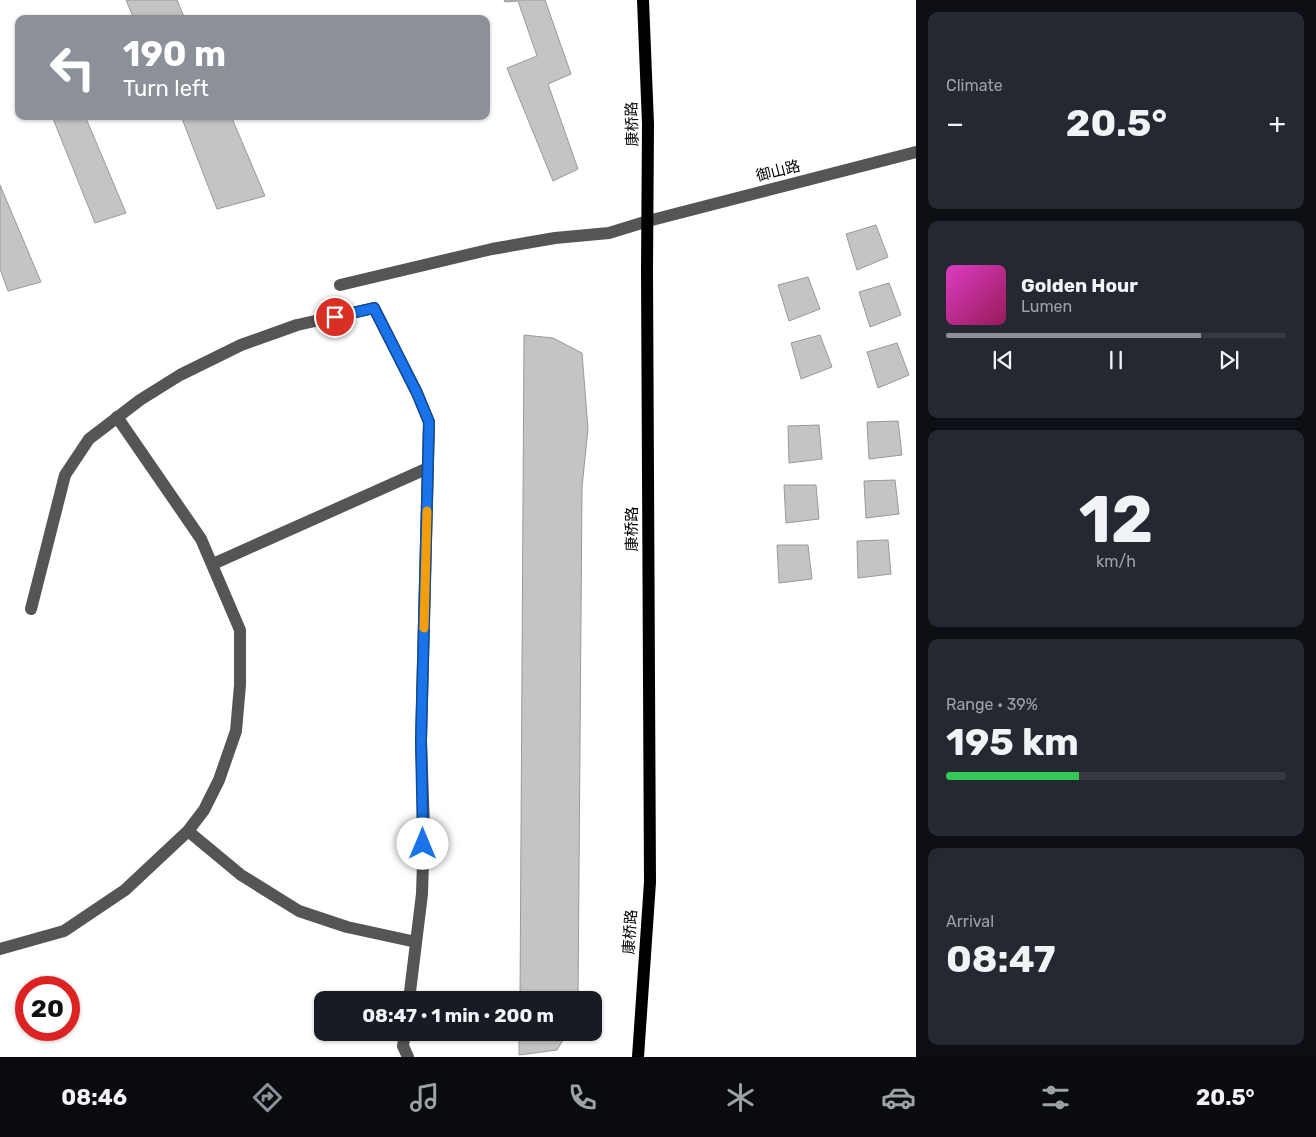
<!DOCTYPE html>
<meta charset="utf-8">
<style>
body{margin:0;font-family:Rubik,"Noto Sans SC",sans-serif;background:#242831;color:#f1f3f6;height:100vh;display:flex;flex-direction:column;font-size:19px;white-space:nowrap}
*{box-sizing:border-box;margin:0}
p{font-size:16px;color:#9ea1a6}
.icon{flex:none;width:28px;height:28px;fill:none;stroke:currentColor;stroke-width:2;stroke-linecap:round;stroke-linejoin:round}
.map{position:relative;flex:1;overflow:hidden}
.panel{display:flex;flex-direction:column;gap:12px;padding:12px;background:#0d0f14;width:400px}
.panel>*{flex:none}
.hud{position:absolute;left:15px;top:15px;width:475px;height:105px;border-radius:10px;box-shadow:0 1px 4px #0004;background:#8c9099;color:#fff;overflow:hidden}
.speed{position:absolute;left:15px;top:976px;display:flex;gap:10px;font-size:25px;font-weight:700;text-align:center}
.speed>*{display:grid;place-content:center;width:65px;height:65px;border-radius:50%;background:#171b24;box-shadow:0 1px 4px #0004;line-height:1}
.speed .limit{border:8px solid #d22;background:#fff;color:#111}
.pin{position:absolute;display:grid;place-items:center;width:42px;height:42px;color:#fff;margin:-21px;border:2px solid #fff;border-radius:50%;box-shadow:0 1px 5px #0007}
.me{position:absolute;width:55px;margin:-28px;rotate:0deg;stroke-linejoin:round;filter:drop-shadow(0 0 4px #0008)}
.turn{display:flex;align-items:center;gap:18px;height:105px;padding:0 25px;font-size:22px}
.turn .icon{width:65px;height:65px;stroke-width:2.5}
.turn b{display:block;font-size:35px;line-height:42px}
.big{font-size:38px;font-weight:700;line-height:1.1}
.panel .tile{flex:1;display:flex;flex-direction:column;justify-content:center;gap:8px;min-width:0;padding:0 18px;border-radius:10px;background:#242831}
.panel .dial{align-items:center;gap:0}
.dial b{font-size:65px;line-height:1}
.song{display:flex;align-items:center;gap:15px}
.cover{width:60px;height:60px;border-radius:8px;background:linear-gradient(135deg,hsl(310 70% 55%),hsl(330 70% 35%))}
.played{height:5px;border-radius:2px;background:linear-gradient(90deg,#8c9099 75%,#363941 75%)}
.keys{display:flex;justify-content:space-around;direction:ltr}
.heat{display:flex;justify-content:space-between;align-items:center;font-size:28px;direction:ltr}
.charge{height:8px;border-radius:4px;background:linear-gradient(90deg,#34c759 39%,#363941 0)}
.trip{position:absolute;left:314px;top:991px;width:288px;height:50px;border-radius:10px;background:#171b24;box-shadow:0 1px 4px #0004;font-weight:700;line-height:50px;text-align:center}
.tabs{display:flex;height:80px;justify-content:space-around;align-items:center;background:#090b0e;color:#9ea1a6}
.tabs .icon{width:35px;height:35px}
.tabs .on{color:#8c9099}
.tabs b{font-size:22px;color:#f1f3f6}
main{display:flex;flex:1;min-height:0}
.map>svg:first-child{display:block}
.building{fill:#c4c4c4;stroke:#999}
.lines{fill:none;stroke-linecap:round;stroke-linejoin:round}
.minor{stroke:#555;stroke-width:12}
.major{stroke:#000;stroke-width:12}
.route-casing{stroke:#114b97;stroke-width:12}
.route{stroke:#1a73e8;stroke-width:9}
.slow{stroke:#f59e0b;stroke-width:9}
.labels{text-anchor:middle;stroke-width:4.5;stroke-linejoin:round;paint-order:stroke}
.street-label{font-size:15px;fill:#000;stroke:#fff}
</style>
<main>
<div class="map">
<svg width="916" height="1057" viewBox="0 0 916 1057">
<rect width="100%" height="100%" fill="#fff"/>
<g class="building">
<polygon points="126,0 177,0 185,19 134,19"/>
<polygon points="504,0 545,0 571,74 548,84 578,169 553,181 507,68 537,56 518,1 505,2"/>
<polygon points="52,116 85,116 126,213 95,223"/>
<polygon points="181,116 231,116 265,196 217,209"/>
<polygon points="0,185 41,282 8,291 0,269"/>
<polygon points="876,225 888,257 857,270 846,234"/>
<polygon points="808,277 820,309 789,321 778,285"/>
<polygon points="889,283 901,315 870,327 859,292"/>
<polygon points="524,335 553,338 582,353 588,429 582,487 578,1000 520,1000"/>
<polygon points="820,335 832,367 801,379 791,343"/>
<polygon points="897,343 909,375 878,388 867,352"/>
<polygon points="898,421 902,455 869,459 867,422"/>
<polygon points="819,425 822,459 789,463 788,426"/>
<polygon points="895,480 899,514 866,518 864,481"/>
<polygon points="784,485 816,485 819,519 786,523"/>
<polygon points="888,540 891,574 858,578 857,541"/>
<polygon points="777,545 808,545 812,579 779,583"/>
<polygon points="519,1032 568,1032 557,1050 519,1055"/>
</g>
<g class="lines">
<g class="minor">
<polyline points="340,285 492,249 555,238 609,233 648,221 916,152"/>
<polyline points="213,564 428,468"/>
<polyline points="31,609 65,475 89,439 140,400 180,375 241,345 297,325 374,308 417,393 429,422 421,741 424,828 422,894 409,1000"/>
<polyline points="188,831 241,875 299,911 347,927 416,942"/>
<polyline points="0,949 64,931 125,890 188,831 204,810 219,780 236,731 240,685 240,630 201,539 117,417"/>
<polyline points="405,1032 403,1046 408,1057"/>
</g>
<polyline class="major" points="638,1057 650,882 647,271 648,124 643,0"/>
</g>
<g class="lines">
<defs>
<polyline id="route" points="335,317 374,308 417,393 429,422 421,741 423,844"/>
</defs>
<use href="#route" class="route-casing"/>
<use href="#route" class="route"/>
<polyline class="slow" points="424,628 427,511"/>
</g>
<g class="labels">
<g class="street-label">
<text transform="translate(632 124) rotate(-91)" y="5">康桥路</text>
<text transform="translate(778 171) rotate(-14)" y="5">御山路</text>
<text transform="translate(632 529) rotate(-90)" y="5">康桥路</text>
<text transform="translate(630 932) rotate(-86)" y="5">康桥路</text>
</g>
</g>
</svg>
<div class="speed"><div class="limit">20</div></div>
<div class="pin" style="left:335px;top:317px;background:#d93025"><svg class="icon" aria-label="arrive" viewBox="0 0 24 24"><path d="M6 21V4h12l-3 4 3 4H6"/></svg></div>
<svg class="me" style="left:423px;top:844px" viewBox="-20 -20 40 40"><circle r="19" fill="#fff"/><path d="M0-13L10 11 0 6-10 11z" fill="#1a73e8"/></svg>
<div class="trip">08:47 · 1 min · 200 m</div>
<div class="hud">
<div class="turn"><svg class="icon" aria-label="left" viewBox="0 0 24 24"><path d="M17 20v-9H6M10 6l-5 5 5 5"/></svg><div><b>190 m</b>Turn left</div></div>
</div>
</div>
<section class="panel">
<div class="tile"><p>Climate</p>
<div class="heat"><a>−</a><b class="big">20.5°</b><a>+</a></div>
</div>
<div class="tile">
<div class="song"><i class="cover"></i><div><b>Golden Hour</b><p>Lumen</p></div></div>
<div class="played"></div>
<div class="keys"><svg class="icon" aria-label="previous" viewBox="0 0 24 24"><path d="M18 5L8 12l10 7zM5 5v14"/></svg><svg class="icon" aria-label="pause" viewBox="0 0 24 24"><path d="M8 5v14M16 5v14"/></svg><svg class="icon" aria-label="next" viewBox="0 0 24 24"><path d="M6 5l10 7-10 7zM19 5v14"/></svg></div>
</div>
<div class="tile dial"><b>12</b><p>km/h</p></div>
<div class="tile"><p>Range · 39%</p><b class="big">195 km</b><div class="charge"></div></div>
<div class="tile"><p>Arrival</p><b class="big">08:47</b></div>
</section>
</main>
<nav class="tabs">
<b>08:46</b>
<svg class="icon on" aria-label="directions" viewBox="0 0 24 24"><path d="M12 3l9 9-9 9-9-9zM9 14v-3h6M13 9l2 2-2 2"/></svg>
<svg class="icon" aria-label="music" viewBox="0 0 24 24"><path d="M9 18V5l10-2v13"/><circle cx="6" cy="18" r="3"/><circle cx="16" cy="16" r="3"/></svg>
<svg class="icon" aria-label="phone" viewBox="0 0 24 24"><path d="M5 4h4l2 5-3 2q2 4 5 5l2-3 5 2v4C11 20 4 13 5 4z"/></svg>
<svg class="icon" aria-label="climate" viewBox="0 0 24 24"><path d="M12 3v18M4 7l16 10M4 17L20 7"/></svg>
<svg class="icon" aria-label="car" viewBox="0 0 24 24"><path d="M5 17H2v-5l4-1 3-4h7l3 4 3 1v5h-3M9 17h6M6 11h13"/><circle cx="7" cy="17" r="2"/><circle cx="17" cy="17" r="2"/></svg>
<svg class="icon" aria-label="filters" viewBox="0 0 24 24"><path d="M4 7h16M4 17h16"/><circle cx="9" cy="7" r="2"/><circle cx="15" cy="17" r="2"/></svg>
<b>20.5°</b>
</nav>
